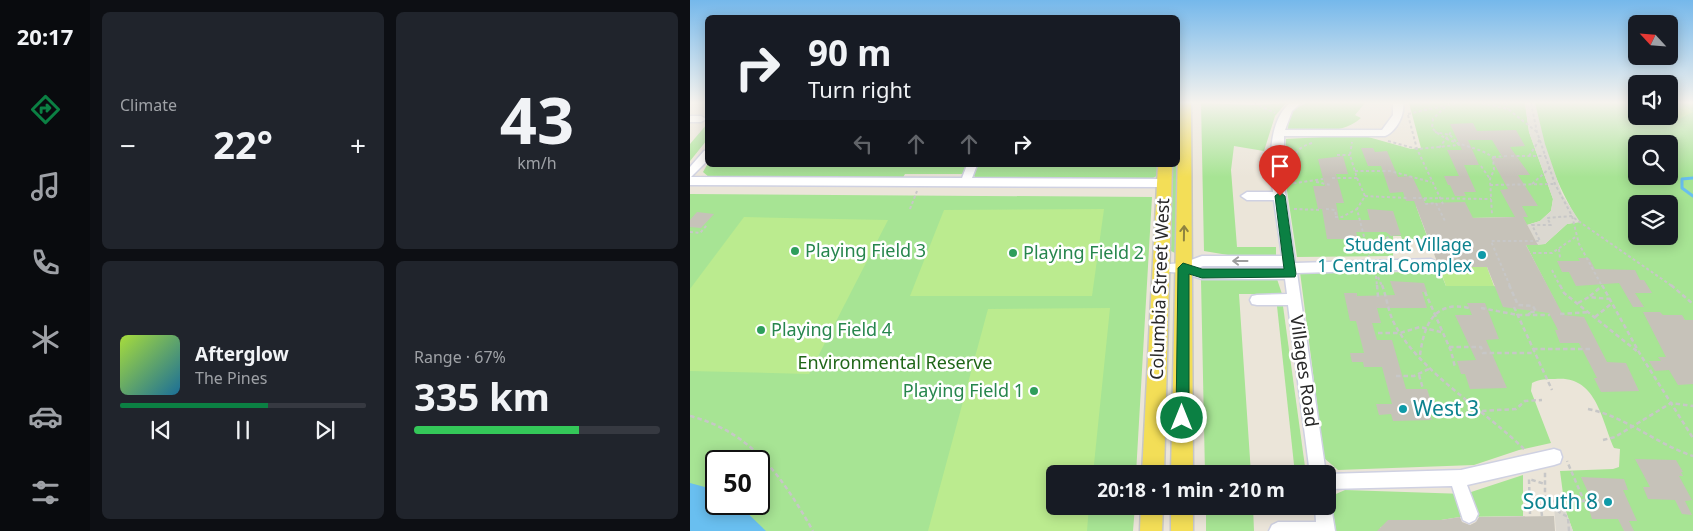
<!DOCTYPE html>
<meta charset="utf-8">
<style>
body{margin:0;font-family:"Noto Sans",sans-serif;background:#20242c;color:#f1f3f6;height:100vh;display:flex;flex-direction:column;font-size:19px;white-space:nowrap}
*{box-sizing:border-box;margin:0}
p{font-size:16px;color:#9ea1a6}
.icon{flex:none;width:28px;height:28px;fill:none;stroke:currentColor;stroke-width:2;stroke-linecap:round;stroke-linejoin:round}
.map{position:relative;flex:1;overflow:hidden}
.side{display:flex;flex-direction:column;gap:12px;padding:12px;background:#0d0f14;width:600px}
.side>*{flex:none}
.guide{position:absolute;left:15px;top:15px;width:475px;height:152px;border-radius:8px;box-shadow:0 2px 12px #0003;background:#171b24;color:#f1f3f6;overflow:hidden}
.needle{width:32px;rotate:296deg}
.buttons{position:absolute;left:938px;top:15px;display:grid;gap:10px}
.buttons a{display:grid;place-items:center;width:50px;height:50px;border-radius:8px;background:#171b24;box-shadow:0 2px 12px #0003;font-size:25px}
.speed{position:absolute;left:15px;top:450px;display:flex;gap:10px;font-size:25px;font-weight:700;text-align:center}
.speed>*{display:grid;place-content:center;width:65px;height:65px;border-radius:50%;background:#171b24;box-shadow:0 2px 12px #0003;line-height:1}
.speed .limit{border:2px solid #111;border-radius:8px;background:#fff;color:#111}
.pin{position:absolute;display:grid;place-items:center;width:42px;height:42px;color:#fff;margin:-51px -21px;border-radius:50% 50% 50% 0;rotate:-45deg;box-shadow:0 0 5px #0007}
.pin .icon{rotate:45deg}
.me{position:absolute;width:55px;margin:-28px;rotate:0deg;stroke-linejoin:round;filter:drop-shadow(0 0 4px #0008)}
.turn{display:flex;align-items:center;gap:18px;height:105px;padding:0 20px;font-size:22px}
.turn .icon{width:65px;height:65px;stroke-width:2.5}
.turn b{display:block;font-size:35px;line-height:42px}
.lanes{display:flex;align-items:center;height:48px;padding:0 20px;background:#0003;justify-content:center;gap:25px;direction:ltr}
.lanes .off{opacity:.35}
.big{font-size:38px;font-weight:700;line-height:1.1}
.side .widget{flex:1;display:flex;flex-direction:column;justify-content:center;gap:8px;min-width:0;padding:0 18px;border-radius:8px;background:#20242c}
.side .dial{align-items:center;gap:0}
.dial b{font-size:65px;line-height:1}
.song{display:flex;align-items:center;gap:15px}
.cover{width:60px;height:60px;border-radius:8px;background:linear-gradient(135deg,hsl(80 70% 55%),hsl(200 70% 35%))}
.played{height:5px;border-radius:2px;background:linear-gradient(90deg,#0b8043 60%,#363941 60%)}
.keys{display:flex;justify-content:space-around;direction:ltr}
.heat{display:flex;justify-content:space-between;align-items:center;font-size:28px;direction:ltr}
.charge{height:8px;border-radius:4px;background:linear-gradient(90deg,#34c759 67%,#363941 0)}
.side .tiles{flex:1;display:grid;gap:12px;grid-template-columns:repeat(2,1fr)}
.trip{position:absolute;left:356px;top:465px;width:290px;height:50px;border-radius:8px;background:#171b24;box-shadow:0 2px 12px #0003;font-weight:700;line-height:50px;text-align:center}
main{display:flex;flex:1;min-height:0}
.dock{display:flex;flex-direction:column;width:90px;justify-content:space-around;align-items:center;background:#090b0e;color:#9ea1a6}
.dock .icon{width:35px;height:35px}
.dock .on{color:#0b8043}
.dock b{font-size:22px;color:#f1f3f6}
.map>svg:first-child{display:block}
.green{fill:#a7e494;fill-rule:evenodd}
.pitch{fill:#bbeb8f}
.plaza{fill:#dbd8d0}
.water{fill:#69bff0}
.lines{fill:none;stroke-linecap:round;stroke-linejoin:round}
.stream{stroke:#69bff0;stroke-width:3}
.building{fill:#c6c2b9}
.minor-casing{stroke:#cfd1e2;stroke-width:3}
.major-casing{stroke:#c7c7c7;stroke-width:3}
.path-far1{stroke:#c7c7c7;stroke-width:2;stroke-dasharray:3 2.5;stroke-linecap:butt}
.path{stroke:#c7c7c7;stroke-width:2.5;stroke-dasharray:4.5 3;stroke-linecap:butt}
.minor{fill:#fff;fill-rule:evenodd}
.major{fill:#f3de57;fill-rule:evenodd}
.oneway{stroke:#8e8340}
.oneway2{stroke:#9e9e9e}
.route{fill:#0b8043;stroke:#07532c}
.leisure-dot{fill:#2e9e5b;stroke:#fff;stroke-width:2}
.culture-dot{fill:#0f9aa8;stroke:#fff;stroke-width:2}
.labels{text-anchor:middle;stroke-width:5;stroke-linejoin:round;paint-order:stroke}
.culture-label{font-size:18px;fill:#0d838f;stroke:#fff;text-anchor:end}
.leisure-label{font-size:18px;fill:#27864d;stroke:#fff;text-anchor:start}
.street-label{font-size:18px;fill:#282828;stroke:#fff}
.park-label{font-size:18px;fill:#206618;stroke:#fff}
.near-culture-label{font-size:21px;fill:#0d838f;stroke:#fff;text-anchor:start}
</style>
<main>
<nav class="dock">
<b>20:17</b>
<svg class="icon on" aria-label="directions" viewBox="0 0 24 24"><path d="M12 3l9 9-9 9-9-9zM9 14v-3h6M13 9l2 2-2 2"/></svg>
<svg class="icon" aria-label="music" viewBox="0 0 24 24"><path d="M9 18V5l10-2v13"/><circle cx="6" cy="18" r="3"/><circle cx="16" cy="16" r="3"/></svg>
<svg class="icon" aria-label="phone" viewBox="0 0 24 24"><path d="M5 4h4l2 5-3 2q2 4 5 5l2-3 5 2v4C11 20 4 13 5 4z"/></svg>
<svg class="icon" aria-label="climate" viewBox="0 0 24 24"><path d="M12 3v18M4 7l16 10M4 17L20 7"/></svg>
<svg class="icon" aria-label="car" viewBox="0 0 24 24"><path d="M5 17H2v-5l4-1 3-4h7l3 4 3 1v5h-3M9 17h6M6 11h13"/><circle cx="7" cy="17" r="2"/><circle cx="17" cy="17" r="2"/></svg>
<svg class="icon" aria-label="filters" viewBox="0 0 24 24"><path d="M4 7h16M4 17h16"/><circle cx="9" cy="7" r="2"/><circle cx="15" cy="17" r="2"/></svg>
</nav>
<section class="side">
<div class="tiles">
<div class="widget"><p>Climate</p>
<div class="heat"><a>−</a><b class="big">22°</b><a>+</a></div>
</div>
<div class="widget dial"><b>43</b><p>km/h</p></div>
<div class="widget">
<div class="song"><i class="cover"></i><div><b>Afterglow</b><p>The Pines</p></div></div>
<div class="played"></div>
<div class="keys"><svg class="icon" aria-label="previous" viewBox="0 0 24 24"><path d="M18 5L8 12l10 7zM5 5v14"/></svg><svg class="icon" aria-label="pause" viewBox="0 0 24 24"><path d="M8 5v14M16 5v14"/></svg><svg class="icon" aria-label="next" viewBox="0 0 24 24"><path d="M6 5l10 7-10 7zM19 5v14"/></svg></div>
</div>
<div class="widget"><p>Range · 67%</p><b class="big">335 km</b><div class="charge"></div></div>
</div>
</section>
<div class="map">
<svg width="1003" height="531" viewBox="0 0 1003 531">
<rect width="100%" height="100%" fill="#ebe5d9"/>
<g class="green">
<polygon points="488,103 490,103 488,252 485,253 481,251 483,165 488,165"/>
<polygon points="511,103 565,105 596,103 585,116 574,151 544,146 541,170 547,247 586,247 586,255 544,256 514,251"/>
<path d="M617,103h58l-10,12 6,3c-20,18 -48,12 -73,11l1,-14 7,-7z"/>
<polygon points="719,103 835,103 839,132 863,199 861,211 850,221 837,225 832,217 779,218 726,206 738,239 712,239 711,236 703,236 703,256 607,257 595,177 596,139 671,135 721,149 731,148"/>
<path d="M845,103h101v13h33v-13h24v428h-120l-8,-22 -5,-38 53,-2 6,-2 1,-18 -6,-1c-13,-30 -18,-73 -59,-69 -8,0 -16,0 -23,4l-1,8 20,52 -32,7 -45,15 -136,5 -14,-12 -24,-186 71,-3 1,4 68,-2 6,15h48l62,17 -30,-58 19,-1 22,-20 12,-2c-21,-35 -39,-78 -44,-119zM946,144h33v32h-33zM946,204h33v32h-33z"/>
<polygon points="17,124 17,140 0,161 0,144"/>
<polygon points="17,165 279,165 276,173 273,174 215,174 212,179 19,177 13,172"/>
<polygon points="285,165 470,165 470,174 458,181 288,179 281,174"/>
<path d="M0,194l462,3 -16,277h-81v32h80l-2,25h-443zM26,461h43v43h-43z"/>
<polygon points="514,278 587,279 592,294 549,294 561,474 515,474 511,280"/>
<polygon points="587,306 593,306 616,474 605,474"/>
<polygon points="833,475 833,516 770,517 751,520 702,520 690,528 691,531 646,531 642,505 646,494 655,490 775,494"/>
<polygon points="516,506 563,506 564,531 516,531"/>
</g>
<g class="pitch">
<polygon points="979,103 990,103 1003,112 977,125 961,116 979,116"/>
<polygon points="414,209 402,296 220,296 254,210"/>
<polygon points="54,217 198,220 119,374 0,371 0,289"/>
<polygon points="749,267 797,267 804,286 756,286"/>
<polygon points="420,308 403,474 365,474 365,506 399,506 397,531 238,531 298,309"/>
</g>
<g class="plaza">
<polygon points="835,103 845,103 855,144 872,194 890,222 877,224 855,244 848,245 837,225 850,221 861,211 863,199 839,132"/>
<polygon points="864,506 875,509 883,531 866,531"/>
</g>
<polygon class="water" points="0,483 26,490 26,504 48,504 76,531 0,531"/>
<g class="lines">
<polyline class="stream" points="1003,178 992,179 992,188 1003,196"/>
</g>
<g class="building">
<polygon points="783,123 787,131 826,130 835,146 820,147 840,175 828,175 848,206 832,206 838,217 833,217 848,245 836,245 873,315 894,317 917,362 936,363 949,391 911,392 904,378 907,378 889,343 870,343 865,330 868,330 859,313 813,307 797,267 749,267 724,201 716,201 713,192 700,193 691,166 678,166 671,148 683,148 685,152 697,151 708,177 722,176 735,203 775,202 783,218 825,217 810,190 818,189 801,158 813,158 802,140 778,140 789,165 774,165 786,192 774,192 776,196 765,196 760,185 758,185 754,176 769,176 757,150 772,150 760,124"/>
<polygon points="653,156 658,174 646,174 654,203 646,203 649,220 680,220 677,209 703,211 711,235 701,236 696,232 666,232 668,239 637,239 632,209 628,209 623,186 635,186 628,159"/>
<polygon points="7,212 24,214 11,228 0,227 0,220"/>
<polygon points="888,258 899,258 905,269 945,270 950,280 954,280 962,293 945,293 954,307 943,307 929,283 886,286 879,272 872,272 867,261 890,261"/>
<polygon points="700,281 734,283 737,292 732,292 737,308 687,308 691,323 682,323 687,340 702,340 716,389 737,389 742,404 737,404 742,420 703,421 701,414 689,415 686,404 702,404 692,367 674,367 673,362 662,362 660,353 674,353 666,321 660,321 654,293 667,293 667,296 705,295"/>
<polygon points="777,303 795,303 809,339 796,340 817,388 780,389 775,374 771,374 767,361 786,360 765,315 782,315"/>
<polygon points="953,312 970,312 973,315 992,315 995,320 1003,320 1003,384 988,385 979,370 965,371 959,361 971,361 968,357 976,357"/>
<polygon points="945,459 986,460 993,472 991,472 993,476 989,476 1002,500 995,501 1002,515 992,514 985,500 958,499 953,487 960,487"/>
<polygon points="891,477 934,479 938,490 933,490 947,521 939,521 944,531 934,531 928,519 902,519 897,503 897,501 902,501"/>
<polygon points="864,516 865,531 687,531 698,520 751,520 770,517 772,522 780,525 786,522 789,517"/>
</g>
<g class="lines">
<defs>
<g id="minor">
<path d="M600,103h11l-9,8 -7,19h97l11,-15v-12h10c2,12 -7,29 -18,33h-101v49l11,78 136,-4 4,2 2,3 -2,3 -4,2 -134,4 29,201 135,-4 93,-21 6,2 2,6 -2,6 -6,2 -87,20 11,29 -3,6 -6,3 -6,-3 -11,-34 -124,3v-15h-18l-22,-169h-31l-5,-1 -2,-4 2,-4 5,-1 30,-1 -2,-15h-83l-19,-6 -26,-2 -2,-3 2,-3 26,-2 19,-7h80l-8,-56h-27l-6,-4 6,-4h26c-3,-27 -6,-70 17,-89zM513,266h80v3l-85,-1z"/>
<polygon points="0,116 11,116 16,119 11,122 0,122"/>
<polygon points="18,150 18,160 1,177 272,178 277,165 287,165 282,178 474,179 479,183 474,187 0,185 0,167 14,151"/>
<polygon points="638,499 641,506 645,531 579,531 582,525 588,522 626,522 625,506 638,506"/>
</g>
<g id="major">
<polygon points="489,103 501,103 503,474 481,474"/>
<polygon points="468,165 482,165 474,474 452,474"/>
<polygon points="451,506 473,506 472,531 450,531"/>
<rect x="481" y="506" width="22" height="25"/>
</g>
</defs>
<use href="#minor" class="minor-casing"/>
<use href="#major" class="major-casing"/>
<g class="path-far1">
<polyline points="564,103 585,113"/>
<path d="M759,103l-16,16 -1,9c17,18 41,16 61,29l1,13 -4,9 2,36"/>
<polyline points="792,103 818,109 847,132"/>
<polyline points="812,103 816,107"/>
<polyline points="816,103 818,109"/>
<polyline points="841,103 847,132 865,184 882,216 889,244 912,286"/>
<polyline points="757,105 767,103"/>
<polyline points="718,114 753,106"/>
<polyline points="718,115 727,149 753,204"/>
<polyline points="698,141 727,149 769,145 760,135 745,132"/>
<polyline points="749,148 761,132"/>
<polyline points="647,155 660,155"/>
<polyline points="821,156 856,156"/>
<polyline points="839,156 850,139"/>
<polyline points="803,157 817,156"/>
<polyline points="331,165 345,165"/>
<polyline points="791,166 800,179"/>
<path d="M601,169c2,-15 7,-22 21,-26"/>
<polyline points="665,171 700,171 741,182"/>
<polyline points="642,178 667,178 660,155 662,142"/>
<polyline points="667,178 675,196 667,209 679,256"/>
<polyline points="626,182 641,185"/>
<polyline points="598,184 633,179"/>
<polyline points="842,184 860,168"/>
<polyline points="800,185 865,184"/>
<polyline points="675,196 717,198"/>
<polyline points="723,198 801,199"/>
<polyline points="734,198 736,204 746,203 755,221"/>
<polyline points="220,209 227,191"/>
<polyline points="604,209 631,210"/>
<polyline points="636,209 645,210 646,216"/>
<polyline points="645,217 652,217 667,209"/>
<polyline points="884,218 982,286"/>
<polyline points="0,232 10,233 17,225"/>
<polyline points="869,249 870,258"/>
<polyline points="678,251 701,235"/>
<polyline points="843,253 862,253 887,236"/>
<polyline points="862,270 870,286"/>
<polyline points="686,276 687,286"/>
<polyline points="688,277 692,286"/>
<polyline points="820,286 801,241 850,241 842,225 861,225 857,218 882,216"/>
</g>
<g class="path">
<polyline points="687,285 688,297"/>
<path d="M692,285c5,13 6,27 13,40 25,47 92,87 130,125"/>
<polyline points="819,285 828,305 843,306 846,312 838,312 840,315"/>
<polyline points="870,285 874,293 948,352"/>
<polyline points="912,285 950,354 1003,438"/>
<polyline points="981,285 1003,304"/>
<polyline points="735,292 761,351 765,367"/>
<polyline points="900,296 912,286"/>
<polyline points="888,303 899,297 920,299"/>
<polyline points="824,307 862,390"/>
<polyline points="791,308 828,315 860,315"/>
<polyline points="870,314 899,312"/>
<polyline points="905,317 921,304"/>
<polyline points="688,333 710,333 730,327 751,332"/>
<polyline points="759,347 791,347 793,353 845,353"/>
<polyline points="843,349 900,349"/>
<path d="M730,355c4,-30 14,-55 49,-47"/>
<polyline points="729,375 733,389"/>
<polyline points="706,376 724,376 741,368"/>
<path d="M898,409c39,8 68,35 105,47"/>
<polyline points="792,411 826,409 835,401 852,400"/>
<path d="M0,416c62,16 93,62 123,115"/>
<polyline points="913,440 925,437 981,403 1003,406"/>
<polyline points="855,499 875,504 894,501 877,461"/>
<polyline points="867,502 869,512 878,517 879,531"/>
<polyline points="840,514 839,479 855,484"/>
<polyline points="852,516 850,498 855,499 855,472"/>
</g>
<use href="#minor" class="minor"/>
<use href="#major" class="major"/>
</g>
<defs><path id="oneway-shaft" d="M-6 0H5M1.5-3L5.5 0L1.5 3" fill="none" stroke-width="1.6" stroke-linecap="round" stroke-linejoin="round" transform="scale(1.25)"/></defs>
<use class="oneway" href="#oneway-shaft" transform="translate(494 233) rotate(-89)"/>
<use class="oneway2" href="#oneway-shaft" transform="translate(550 261) rotate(-180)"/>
<linearGradient id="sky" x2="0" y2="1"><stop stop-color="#75b8eb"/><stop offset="0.58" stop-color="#f6f3ee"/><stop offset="1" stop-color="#f6f3ee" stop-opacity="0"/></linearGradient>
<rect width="1003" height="177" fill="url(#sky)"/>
<polygon class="route" points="590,192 595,196 606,274 605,277 512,278 499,274 499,418 497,422 492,424 488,422 486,418 488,268 493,263 512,269 594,269 585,196"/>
<g class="leisure-dot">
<circle cx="105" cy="251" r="5"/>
<circle cx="323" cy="253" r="5"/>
<circle cx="71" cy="330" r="5"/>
<circle cx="344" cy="391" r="5"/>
</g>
<g class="culture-dot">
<circle cx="792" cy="255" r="5"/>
<circle cx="713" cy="409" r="5"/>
<circle cx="918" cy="502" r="5"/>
</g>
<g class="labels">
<g class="culture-label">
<text x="782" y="251">Student Village<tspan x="782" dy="21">1 Central Complex</tspan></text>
</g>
<g class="leisure-label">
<text x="115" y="257">Playing Field 3</text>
<text x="333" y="259">Playing Field 2</text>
<text x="81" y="336">Playing Field 4</text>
<text x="334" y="397" text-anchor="end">Playing Field 1</text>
</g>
<g class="street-label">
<text transform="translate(470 289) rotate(-88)" y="6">Columbia Street West</text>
<text transform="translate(614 371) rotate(82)" y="6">Villages Road</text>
</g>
<g class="park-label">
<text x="205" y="369">Environmental Reserve</text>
</g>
<g class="near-culture-label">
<text x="723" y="416">West 3</text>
<text x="908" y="509" text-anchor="end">South 8</text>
</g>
</g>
</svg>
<div class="buttons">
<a><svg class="needle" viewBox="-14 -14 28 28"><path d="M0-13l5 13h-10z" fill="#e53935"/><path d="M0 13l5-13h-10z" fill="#9ea1a6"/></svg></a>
<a><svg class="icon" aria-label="sound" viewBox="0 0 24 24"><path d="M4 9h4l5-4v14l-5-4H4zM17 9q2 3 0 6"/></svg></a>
<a><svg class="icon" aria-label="search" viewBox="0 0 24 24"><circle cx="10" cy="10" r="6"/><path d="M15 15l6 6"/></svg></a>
<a><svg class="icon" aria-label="layers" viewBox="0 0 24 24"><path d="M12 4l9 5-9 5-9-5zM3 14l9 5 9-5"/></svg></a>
</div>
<div class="speed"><div class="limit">50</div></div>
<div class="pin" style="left:590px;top:196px;background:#d93025"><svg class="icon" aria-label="arrive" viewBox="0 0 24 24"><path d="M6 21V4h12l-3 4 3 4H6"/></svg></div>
<svg class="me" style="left:492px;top:418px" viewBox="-20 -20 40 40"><circle r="17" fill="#0b8043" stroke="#fff" stroke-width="3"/><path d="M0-11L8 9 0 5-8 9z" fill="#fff"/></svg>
<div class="trip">20:18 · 1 min · 210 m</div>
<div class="guide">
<div class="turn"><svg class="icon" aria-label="right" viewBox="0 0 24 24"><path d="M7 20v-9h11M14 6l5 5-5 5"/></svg><div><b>90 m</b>Turn right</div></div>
<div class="lanes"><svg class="icon off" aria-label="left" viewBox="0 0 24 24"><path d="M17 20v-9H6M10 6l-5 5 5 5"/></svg><svg class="icon off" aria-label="ahead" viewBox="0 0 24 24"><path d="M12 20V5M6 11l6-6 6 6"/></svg><svg class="icon off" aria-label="ahead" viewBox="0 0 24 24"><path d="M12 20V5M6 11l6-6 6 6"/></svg><svg class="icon" aria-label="right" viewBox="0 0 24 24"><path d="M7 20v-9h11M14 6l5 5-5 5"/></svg></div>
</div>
</div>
</main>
